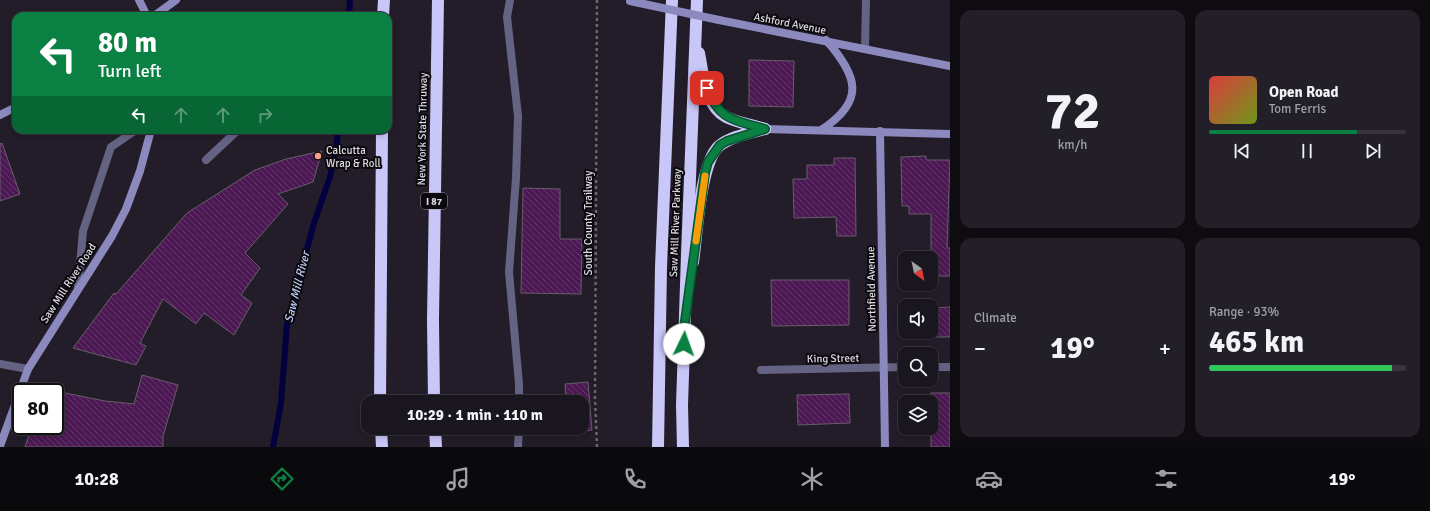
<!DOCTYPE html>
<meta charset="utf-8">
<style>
body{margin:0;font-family:Signika,sans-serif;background:#231f28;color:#f1f3f6;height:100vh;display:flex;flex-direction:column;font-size:15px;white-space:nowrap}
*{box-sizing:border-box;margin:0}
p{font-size:13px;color:#9f9fa4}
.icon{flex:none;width:22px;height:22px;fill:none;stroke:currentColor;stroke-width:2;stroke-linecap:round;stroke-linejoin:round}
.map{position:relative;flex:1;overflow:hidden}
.panel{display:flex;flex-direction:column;gap:10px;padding:10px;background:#0e0c11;width:480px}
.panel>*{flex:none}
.banner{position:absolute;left:12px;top:12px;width:380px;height:122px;border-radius:12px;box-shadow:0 2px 6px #0003,0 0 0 1px #38353d;background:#0b8043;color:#fff;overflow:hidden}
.needle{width:26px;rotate:147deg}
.fabs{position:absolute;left:898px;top:251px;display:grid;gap:8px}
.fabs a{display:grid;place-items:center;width:40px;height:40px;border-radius:8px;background:#1a161f;box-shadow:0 2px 6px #0003,0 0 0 1px #38353d;font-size:20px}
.speed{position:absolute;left:12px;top:383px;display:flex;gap:8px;font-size:20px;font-weight:700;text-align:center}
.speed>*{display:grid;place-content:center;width:52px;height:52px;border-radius:50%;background:#1a161f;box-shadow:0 2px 6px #0003,0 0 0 1px #38353d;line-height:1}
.speed .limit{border:2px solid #111;border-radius:6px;background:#fff;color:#111}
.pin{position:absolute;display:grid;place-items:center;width:34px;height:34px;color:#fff;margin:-17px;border-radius:8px;box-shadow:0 2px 6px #0006}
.me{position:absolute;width:44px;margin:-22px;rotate:3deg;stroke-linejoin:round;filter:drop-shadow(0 0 3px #0008)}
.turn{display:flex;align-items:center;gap:14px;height:84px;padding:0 20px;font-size:18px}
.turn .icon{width:52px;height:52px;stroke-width:2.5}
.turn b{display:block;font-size:28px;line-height:34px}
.lanes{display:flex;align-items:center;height:38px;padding:0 20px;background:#0003;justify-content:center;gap:20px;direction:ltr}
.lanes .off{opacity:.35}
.big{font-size:30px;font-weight:800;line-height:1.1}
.panel .card{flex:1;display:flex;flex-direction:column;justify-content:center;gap:6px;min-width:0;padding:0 14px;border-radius:12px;background:#231f28}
.panel .dial{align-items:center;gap:0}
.dial b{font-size:52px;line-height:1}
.song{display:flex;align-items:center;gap:12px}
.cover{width:48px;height:48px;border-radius:6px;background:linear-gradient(135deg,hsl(0 70% 55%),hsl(80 70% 35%))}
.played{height:4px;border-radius:2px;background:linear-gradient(90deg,#0b8043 75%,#38353d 75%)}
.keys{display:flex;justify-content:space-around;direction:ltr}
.heat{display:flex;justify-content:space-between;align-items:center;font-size:22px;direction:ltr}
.charge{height:6px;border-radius:3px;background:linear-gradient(90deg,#34c759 93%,#38353d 0)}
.panel .tiles{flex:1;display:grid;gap:10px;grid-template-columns:repeat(2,1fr)}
.trip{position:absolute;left:361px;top:395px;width:228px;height:40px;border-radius:12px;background:#1a161f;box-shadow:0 2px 6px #0003,0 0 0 1px #38353d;font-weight:800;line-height:40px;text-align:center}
.tabs{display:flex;height:64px;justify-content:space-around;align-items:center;background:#0a090c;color:#9f9fa4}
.tabs .icon{width:28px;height:28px}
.tabs .current{color:#0b8043}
.tabs b{font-size:18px;color:#f1f3f6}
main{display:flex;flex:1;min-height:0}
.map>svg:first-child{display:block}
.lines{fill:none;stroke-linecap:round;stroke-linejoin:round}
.stream{stroke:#03003f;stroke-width:6}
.building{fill:url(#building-back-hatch);stroke:#685d6a}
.path{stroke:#6b6771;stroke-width:2.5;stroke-dasharray:3 3;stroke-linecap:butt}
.lane{stroke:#646384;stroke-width:8}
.street{stroke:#646384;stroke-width:8}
.secondary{stroke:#8c89be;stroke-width:8}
.highway{stroke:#c8c7f8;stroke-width:12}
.secondary-bridge{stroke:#8c89be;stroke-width:8}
.route-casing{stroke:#07532c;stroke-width:10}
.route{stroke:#0b8043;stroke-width:7}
.slow{stroke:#f59e0b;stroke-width:7}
.poi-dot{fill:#f49e88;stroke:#0b080e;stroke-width:1.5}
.labels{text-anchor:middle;stroke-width:4;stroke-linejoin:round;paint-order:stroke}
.shield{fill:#0b080e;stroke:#9f9ca3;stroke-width:1}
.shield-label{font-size:10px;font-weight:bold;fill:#dedbe3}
.street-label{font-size:11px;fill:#dedbe3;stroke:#0b080e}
.poi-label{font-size:11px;fill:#dedbe3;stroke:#0b080e;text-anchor:start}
.water-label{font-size:12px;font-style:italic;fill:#bcccf3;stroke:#0b080e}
</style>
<main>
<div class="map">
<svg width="950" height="447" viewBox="0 0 950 447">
<defs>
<pattern id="building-back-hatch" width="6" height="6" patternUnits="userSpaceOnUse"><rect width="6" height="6" fill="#4c1853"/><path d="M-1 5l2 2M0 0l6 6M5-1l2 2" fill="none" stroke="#65396c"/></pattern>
</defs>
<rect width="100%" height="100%" fill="#221d29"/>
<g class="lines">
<g class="stream">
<polyline points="349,16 350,0"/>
<polyline points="273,447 281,403 287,324 314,223 330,177 336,150 338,130"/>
</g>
</g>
<g class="building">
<polygon points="749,60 794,61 793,107 749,106"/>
<polygon points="2,143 20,194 0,201 0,144"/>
<polygon points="322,151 313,182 278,194 288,204 245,253 260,268 241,295 252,303 234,335 204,313 196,324 163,299 140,343 146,346 136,365 73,348 114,293 116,294 187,213 255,170 286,159"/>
<polygon points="926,156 926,160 950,160 947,248 950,248 950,276 931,276 931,214 909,214 909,206 902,206 901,157"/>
<polygon points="834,158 855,158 856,236 837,236 836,217 794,218 793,179 807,179 807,165 834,165"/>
<polygon points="523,188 560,189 560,239 582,239 581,294 521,293"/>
<polygon points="771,280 849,280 849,325 772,326"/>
<polygon points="950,307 950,337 931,337 931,308"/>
<polygon points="142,375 178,385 163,436 163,447 25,447 32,426 55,426 55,391 105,401 134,404"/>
<polygon points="588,382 592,430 570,433 569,428 582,428 582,402 566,402 565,384"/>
<rect x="931" y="393" width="19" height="54"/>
<polygon points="849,394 850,423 798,425 797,395"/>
</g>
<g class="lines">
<polyline class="path" points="597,447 595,399 597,0"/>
<g class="lane">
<polyline points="510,0 507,17 518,116 516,178 509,272 519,384 519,402"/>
<polyline points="206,160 238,130"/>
<polyline points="78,287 83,231 111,147 136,130"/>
<polyline points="0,364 28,369"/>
<polyline points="518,447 519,428"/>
</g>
<g class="street">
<polyline points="865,48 866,0"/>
<polyline points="931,367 950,367"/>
<polyline points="761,370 905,367"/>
</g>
<g class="secondary">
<polyline points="139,0 147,16"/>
<polyline points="154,16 176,0"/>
<polyline points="719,20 950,66"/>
<polyline points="0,115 16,107"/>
<polyline points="765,129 950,134"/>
<path d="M821,130c45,-29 37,-54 5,-90"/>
<polyline points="880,131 885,447"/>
<polyline points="0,446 28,369 112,236 126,209 140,171 151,130"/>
</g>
<g class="highway">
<polyline points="383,16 384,0"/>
<path d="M699,53c4,20 6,53 27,64 12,6 27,8 39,12"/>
<path d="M693,262c4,-27 7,-99 26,-116 12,-10 32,-13 46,-17"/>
<polyline points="380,402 382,130"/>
<polyline points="434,402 433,320 438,0"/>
<polyline points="381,428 382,447"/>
<polyline points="435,428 436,447"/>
<polyline points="658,447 661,267 672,0"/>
<polyline points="683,447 682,405 687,255 697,0"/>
</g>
<polyline class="secondary-bridge" points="630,1 719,20"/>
</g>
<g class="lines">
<defs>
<path id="route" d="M684,344v-15l21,-156 3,-11 12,-17 7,-4 38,-12c-30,-9 -46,-8 -58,-41"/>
</defs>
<use href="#route" class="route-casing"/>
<use href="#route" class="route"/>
<polyline class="slow" points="696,241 705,176"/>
</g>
<circle class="poi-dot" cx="318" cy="156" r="4"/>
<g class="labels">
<rect class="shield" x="421" y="193" width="26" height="16" rx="3"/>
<g class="shield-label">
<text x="434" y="205">I 87</text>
</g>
<g class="street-label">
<text transform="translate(790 23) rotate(11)" y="4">Ashford Avenue</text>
<text transform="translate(422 129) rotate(-89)" y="4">New York State Thruway</text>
<text transform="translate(588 223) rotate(-90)" y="4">South County Trailway</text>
<text transform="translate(675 223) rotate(-88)" y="4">Saw Mill River Parkway</text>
<text transform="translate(68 283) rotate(-57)" y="4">Saw Mill River Road</text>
<text transform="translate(871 289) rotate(-91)" y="4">Northfield Avenue</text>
<text transform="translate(833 358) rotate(-1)" y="4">King Street</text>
</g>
<g class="poi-label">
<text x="326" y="154">Calcutta<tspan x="326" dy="13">Wrap &amp; Roll</tspan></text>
</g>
<g class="water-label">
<text transform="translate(297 287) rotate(-76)" y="4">Saw Mill River</text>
</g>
</g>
</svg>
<div class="fabs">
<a><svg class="needle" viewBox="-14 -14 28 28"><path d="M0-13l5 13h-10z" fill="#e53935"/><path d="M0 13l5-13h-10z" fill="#9f9fa4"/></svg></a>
<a><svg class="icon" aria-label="sound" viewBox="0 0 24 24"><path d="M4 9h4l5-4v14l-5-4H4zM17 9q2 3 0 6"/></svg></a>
<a><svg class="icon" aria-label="search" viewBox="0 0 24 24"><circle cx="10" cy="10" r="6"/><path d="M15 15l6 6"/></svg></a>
<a><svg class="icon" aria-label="layers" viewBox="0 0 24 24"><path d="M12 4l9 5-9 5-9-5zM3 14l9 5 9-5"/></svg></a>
</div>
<div class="speed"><div class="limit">80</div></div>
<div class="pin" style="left:707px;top:88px;background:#d93025"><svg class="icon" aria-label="arrive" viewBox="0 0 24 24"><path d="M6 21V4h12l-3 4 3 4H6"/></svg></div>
<svg class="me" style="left:684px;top:344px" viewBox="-20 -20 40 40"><circle r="19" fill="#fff"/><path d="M0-13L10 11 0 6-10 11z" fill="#0b8043"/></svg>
<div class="trip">10:29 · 1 min · 110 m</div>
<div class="banner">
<div class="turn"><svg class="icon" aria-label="left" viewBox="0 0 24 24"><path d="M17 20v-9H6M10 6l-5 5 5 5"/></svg><div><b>80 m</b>Turn left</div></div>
<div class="lanes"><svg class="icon" aria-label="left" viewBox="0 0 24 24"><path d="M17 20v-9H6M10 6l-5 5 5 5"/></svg><svg class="icon off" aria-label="ahead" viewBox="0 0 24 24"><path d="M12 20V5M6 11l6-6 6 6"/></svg><svg class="icon off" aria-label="ahead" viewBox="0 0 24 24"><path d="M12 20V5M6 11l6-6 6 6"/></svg><svg class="icon off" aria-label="right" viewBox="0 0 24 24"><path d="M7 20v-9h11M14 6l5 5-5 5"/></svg></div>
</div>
</div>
<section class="panel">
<div class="tiles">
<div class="card dial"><b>72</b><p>km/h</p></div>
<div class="card">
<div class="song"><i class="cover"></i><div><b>Open Road</b><p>Tom Ferris</p></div></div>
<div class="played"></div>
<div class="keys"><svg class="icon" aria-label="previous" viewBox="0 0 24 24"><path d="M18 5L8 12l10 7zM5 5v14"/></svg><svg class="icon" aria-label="pause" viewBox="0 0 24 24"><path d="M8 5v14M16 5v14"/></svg><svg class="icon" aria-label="next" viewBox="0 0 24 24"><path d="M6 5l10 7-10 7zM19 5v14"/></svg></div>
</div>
<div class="card"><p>Climate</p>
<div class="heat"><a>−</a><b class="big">19°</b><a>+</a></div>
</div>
<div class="card"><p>Range · 93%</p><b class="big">465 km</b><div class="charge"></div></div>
</div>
</section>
</main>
<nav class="tabs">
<b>10:28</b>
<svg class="icon current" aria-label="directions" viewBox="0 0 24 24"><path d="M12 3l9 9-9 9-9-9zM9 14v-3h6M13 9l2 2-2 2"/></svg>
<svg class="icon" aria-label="music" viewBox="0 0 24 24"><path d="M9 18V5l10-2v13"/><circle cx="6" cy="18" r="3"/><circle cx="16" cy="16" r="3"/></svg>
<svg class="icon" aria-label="phone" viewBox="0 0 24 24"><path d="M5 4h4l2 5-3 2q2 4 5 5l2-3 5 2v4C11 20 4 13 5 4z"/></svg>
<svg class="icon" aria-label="climate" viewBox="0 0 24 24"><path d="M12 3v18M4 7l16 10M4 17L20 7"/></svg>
<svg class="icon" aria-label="car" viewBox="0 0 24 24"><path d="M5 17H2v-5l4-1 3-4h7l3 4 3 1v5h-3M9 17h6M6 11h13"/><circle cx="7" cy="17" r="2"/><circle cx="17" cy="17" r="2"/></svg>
<svg class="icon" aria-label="filters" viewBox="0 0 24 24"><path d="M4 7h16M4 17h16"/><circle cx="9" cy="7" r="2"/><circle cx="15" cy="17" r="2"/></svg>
<b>19°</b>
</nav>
